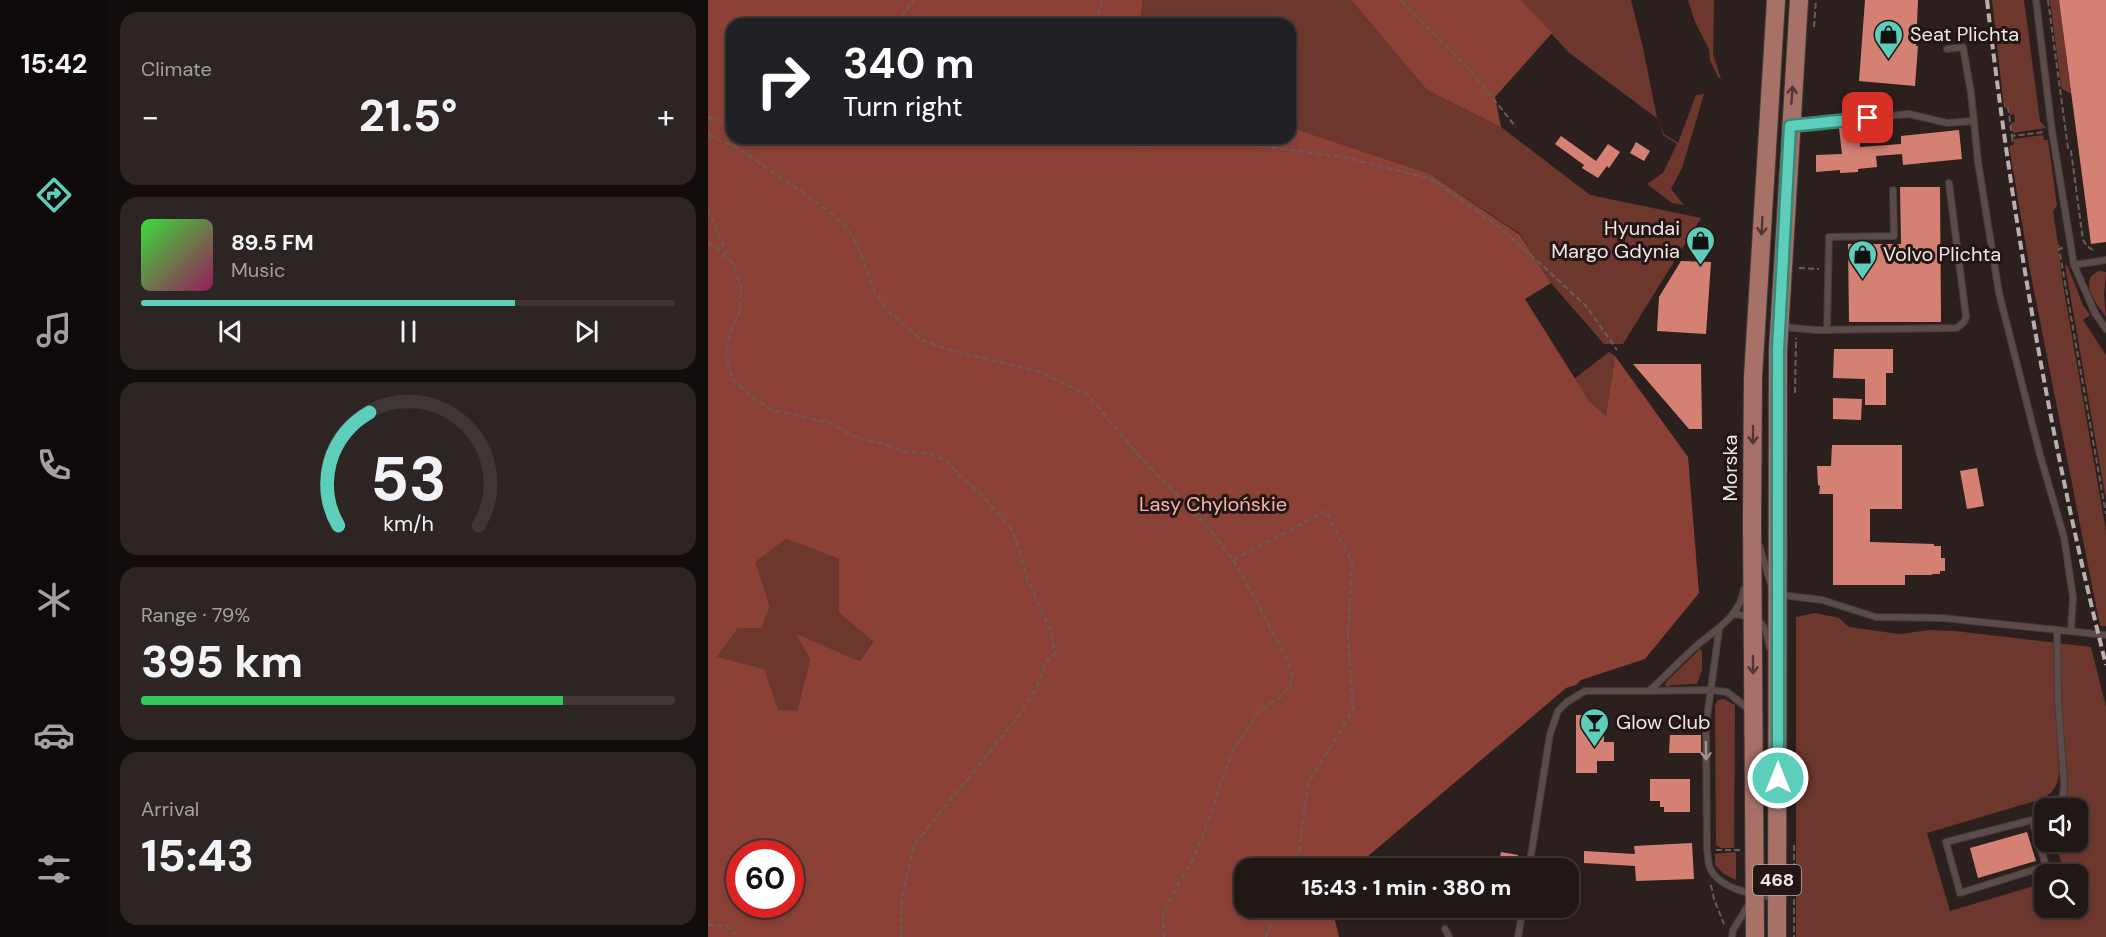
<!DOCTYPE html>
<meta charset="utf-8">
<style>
body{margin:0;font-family:"DM Sans",sans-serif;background:#2d2523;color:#f1f3f6;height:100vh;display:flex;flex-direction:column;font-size:22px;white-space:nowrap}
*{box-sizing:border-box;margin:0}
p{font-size:20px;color:#a2a0a1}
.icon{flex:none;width:33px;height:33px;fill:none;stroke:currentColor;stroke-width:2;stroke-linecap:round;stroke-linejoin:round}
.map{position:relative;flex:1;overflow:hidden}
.panel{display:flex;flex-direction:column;gap:12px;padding:12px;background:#120d0c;width:600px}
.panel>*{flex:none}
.top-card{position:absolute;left:18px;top:18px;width:570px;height:126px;border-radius:18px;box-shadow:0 3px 9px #0003,0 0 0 2px #3e3735;background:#202124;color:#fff;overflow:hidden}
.tools{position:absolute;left:1326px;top:798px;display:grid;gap:12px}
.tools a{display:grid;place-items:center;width:54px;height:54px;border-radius:12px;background:#211816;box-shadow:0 3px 9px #0003,0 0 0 2px #3e3735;font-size:30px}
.speed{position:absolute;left:18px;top:840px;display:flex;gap:12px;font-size:30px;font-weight:700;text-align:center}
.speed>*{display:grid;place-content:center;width:78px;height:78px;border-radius:50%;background:#211816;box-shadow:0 3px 9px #0003,0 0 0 2px #3e3735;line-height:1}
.speed .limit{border:9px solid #d22;background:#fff;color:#111}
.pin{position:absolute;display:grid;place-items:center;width:51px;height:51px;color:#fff;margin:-26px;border-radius:12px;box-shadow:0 3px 9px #0006}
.me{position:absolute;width:66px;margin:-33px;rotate:0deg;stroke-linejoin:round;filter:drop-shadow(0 0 4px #0008)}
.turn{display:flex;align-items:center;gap:21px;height:126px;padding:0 18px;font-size:27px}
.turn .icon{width:78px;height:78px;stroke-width:2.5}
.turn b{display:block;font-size:42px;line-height:51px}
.big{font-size:45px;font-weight:800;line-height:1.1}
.panel .card{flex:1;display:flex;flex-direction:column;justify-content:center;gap:9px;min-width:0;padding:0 21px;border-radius:18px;background:#2d2523}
.panel .dial{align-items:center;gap:0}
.dial svg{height:156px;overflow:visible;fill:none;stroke:#3e3735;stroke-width:7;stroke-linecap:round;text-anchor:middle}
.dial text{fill:#f1f3f6;stroke:none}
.song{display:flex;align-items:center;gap:18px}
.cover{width:72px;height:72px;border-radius:9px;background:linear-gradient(135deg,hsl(120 70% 55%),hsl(330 70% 35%))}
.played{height:6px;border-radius:3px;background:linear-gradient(90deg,#5cceba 70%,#3e3735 70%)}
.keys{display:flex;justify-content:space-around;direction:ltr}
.heat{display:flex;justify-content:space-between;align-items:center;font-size:33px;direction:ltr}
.charge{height:9px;border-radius:4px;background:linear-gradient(90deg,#34c759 79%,#3e3735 0)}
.trip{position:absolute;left:526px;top:858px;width:345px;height:60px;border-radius:18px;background:#211816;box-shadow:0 3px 9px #0003,0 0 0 2px #3e3735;font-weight:800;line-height:60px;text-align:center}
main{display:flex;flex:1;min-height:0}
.tab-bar{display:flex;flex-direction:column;width:108px;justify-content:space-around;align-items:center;background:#0d0a09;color:#a2a0a1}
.tab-bar .icon{width:42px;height:42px}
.tab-bar .selected{color:#5cceba}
.tab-bar b{font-size:27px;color:#f1f3f6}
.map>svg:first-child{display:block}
.green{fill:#6e372e;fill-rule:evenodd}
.forest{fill:#8c4136;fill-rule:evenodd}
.building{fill:#d48174}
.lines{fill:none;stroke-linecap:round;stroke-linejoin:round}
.lane-casing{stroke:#443b39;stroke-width:8}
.primary-casing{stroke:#443b39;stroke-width:20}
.path{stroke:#695d5b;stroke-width:2;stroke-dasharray:6 3;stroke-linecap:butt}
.lane{stroke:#5b4c4a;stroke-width:6}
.primary{stroke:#a77168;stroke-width:18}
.rail{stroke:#b9afad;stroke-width:4;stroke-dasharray:9 4.5;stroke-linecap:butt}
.oneway{stroke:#513632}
.oneway2{stroke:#9e9290}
.route-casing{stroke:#3c8679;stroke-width:15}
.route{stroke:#5cceba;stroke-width:10}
.labels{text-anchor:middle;stroke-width:6;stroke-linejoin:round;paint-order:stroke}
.shield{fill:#231715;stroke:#b2a9a7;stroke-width:1.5}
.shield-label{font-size:18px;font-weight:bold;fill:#f0e7e5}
.poi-label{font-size:20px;fill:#f0e7e5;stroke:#231715;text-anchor:start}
.street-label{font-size:20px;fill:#f0e7e5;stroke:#231715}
.park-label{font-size:20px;fill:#f7b4a8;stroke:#231715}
</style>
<main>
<nav class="tab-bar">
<b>15:42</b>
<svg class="icon selected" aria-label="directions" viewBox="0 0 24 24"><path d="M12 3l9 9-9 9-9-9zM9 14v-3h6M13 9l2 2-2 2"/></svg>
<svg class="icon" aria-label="music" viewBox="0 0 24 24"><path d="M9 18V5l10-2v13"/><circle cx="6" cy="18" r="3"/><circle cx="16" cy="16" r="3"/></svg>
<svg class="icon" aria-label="phone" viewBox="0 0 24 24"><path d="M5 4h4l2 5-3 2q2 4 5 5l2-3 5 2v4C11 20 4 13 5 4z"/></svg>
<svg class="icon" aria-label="climate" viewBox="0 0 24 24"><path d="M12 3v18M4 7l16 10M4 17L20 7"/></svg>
<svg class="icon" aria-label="car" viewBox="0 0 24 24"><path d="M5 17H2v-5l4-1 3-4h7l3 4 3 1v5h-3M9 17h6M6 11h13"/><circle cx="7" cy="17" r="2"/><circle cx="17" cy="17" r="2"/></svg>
<svg class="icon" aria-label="filters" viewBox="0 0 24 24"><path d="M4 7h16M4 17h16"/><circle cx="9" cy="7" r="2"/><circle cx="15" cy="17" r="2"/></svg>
</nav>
<section class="panel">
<div class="card"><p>Climate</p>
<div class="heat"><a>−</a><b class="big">21.5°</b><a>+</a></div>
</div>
<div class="card">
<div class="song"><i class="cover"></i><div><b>89.5 FM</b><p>Music</p></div></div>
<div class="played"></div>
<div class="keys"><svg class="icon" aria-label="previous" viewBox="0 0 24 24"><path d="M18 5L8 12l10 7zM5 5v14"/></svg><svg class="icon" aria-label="pause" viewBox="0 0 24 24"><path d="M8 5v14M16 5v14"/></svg><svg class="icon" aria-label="next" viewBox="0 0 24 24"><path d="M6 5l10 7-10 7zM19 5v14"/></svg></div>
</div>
<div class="card dial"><svg viewBox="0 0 100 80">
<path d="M14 69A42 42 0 1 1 86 69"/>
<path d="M14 69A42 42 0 0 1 30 11" stroke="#5cceba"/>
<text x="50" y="56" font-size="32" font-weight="700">53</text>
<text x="50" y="72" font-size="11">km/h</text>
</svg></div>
<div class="card"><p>Range · 79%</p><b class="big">395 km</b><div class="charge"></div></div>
<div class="card"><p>Arrival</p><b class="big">15:43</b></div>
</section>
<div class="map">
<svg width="1398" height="937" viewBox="0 0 1398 937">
<rect width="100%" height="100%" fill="#2c201e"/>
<g class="green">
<polygon points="435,0 643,0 719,90 793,127 882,195 993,218 915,344 896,344 843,283 812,234 722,174 582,127 582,24 432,24"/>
<polygon points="813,0 923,0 935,48 949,118 956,134 970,143 988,95 996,94 974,168 963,189 976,205 964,203 939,184 955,173 969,144 955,135 950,119 860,52"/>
<polygon points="980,0 1006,0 1005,54 1013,79 1010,77 1002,60 1001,49 987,22"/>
<polygon points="1284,0 1316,0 1332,121 1338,128 1305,133 1303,123 1307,122 1306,114 1302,115 1301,107 1296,108"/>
<polygon points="1342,0 1351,0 1363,94 1354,89 1353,85"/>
<polygon points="1335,135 1336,140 1340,140 1349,206 1345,211 1350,244 1354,247 1350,248 1355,285 1398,531 1398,626 1392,626 1391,621 1322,270 1301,146 1306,145 1306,139"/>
<polygon points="1357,265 1359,265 1375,305 1382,315 1375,320 1398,355 1398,500"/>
<path d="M1391,271l7,1 -2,24 2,21c-8,-12 -22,-27 -15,-41z"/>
<polygon points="901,352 907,356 898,416 881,401 866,379"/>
<polygon points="78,539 131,559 131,613 165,640 152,661 89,635 102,659 89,711 70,711 9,657 30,628 62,605 46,562"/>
<path d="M1107,613l24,5 10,9 50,7 32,-4 24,1 136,16 15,60v230h-310v-320zM1357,750c2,21 5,39 -1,58h14v34h-23l10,32h13v34h-34v-25l-94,28 -23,-78 115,-34c21,-12 17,-27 16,-48z"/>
<polygon points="992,649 994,652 994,670 989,684 962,685 961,688 957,685 958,682"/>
<polygon points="1016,699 1027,705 1026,848 1013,848 1008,845 1007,705 1010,700"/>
<polygon points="1026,852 1028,853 1028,880 1016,874 1007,865 1007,854"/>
</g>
<g class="forest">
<path d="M0,0h435l-3,24h-408v114h558v-11l140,47 90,61 31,48 -26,16 64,102 17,15 9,-60 73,101 11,136 -54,66 -64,21 -5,5 -10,3 -212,180h-109v40h87l7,29h-631zM78,539l53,20v54l34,28 -13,20 -64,-27 14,25 -13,52 -19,-1 -14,-41 -47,-12 21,-29h23l9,-22 -15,-44zM32,854h50v50h-50z"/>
<polygon points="643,0 813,0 844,33 787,97 793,127 719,90"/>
</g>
<g class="building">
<polygon points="1157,0 1210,0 1208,46 1210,46 1207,86 1151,81"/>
<polygon points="1351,0 1398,0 1398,242 1383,244"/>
<polygon points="1151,126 1152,147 1193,144 1193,136 1251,130 1254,159 1195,165 1194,154 1168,156 1169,167 1150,169 1150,172 1132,173 1132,170 1108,172 1108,155 1134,154 1131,128"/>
<polygon points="853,136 888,161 900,144 912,152 901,168 899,166 890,178 874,168 876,165 847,144"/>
<polygon points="928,142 942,151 936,161 922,153"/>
<polygon points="1192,187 1232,187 1233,322 1141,322 1140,244 1193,244"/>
<polygon points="973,261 1003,262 998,334 949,331 951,297"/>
<polygon points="1126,349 1185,349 1185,373 1178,373 1178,405 1157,405 1157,379 1125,378"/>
<polygon points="925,364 993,364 994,429 981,429"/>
<polygon points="1125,398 1154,399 1153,420 1125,419"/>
<polygon points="1124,445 1194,445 1194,509 1162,509 1162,542 1226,544 1226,546 1233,546 1233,558 1237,558 1237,571 1232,571 1232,574 1224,574 1224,575 1197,575 1197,585 1125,585 1125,494 1111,494 1112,486 1110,485 1109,466 1123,466"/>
<polygon points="1269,468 1276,506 1259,509 1252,471"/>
<polygon points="868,715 891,715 892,728 896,728 896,742 906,742 906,761 889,761 889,773 868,773"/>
<polygon points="962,735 993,735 993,753 961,753"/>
<polygon points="942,779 982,779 982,812 956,812 956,807 952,807 952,801 942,801"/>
<polygon points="1319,832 1328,861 1270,878 1262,848"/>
<polygon points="984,843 986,879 928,881 927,866 876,863 876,851 927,854 926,846"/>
<polygon points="793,852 810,855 807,868 790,868"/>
</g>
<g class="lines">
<defs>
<g id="lane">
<polyline points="1328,0 1344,131 1366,265 1387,313 1398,329"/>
<polyline points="1239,49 1255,47 1263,93 1270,162 1291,293 1332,455 1356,537 1365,597 1363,631"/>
<polyline points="1086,125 1201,114 1239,123 1266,121"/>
<polyline points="1366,265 1398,260"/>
<polyline points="1075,327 1108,330 1249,328 1256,322 1258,317 1241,183"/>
<polyline points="1119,330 1121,237 1186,236 1185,190"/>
<polyline points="1051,545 1063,584"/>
<polyline points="1073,595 1114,600 1168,617 1234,618 1398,635"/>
<path d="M1025,614c27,3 32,7 37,34"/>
<path d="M1011,630l-13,95 1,125c1,5 1,11 2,15 7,24 47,31 67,32"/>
<polyline points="941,691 1002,690 1019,692 1043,711"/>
<polyline points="1342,808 1355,796 1356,784 1350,699 1349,630"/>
<polyline points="1324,820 1338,866 1252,893 1238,842 1324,820 1336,813"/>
<path d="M821,868l21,-134 8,-23 9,-9 18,-11h64c18,-16 34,-34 52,-49 18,-14 40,-29 43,-53"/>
<polyline points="737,929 741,937"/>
<polyline points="810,937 815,908"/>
<polyline points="1024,937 1025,930 1041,904"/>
</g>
<g id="primary">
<polyline points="1047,937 1044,523 1045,377 1068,0"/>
<polyline points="1069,937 1070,350 1091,0"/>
</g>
</defs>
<use href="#lane" class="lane-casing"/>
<use href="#primary" class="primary-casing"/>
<g class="path">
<polyline points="693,0 762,70 808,127"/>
<polyline points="1340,0 1360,148 1363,151 1375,240 1379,246 1386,251"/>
<polyline points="188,24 206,0"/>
<polyline points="387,24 394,0"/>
<polyline points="1106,27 1108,0"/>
<polyline points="1300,107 1304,136 1336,132"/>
<polyline points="0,117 24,123"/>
<polyline points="0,135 28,147 110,203 137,225 149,244 167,293 181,312 214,340 239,349 332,372 380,395 432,457 500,527 525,560 548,600 580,662 584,676 582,685 576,694 549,714 525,751 512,785 504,812 486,857 460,902 455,917 456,937"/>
<polyline points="1304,136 1305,145"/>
<path d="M411,138l4,6c29,7 30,-3 54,-6"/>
<polyline points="492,138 635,157 724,179 791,227 835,266 878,306 909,350"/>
<polyline points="0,208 19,254"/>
<polyline points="0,243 7,246 26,265 33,287 32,311 21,334 18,358 25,380 43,396 64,410 122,423 151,439 172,443 199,452 220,453 238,460 252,476 273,494 305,531 320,581 343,631 347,653 337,663 329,687 313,713 206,845 194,898 193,937"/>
<polyline points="1355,248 1351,249 1398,514"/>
<polyline points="1091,268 1111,269"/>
<polyline points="1087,393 1088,338"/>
<polyline points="525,560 618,511 644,563 640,636 645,710 600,784 591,851 585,868"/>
<polyline points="1086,845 1086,937"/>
<polyline points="1008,850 1032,850"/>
<polyline points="1003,885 1006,899 1016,924"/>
<polyline points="0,925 19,926 30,937"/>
<polyline points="558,937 569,908"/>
</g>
<use href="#lane" class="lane"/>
<use href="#primary" class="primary"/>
<path class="rail" d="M1279,0c26,223 64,446 119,665"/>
</g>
<defs><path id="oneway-shaft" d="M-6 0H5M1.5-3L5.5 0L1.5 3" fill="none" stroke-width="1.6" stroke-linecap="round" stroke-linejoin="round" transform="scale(1.5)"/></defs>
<g class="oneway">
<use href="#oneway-shaft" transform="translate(1084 95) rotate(-86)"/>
<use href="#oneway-shaft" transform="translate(1054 226) rotate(93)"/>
<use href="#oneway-shaft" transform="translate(1045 435) rotate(90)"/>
<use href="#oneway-shaft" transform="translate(1045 665) rotate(90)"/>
</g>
<use class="oneway2" href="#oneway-shaft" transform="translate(998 751) rotate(89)"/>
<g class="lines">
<defs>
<polyline id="route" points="1070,778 1070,350 1082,126 1160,118"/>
</defs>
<use href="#route" class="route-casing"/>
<use href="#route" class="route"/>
</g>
<defs>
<symbol id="shop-pin" viewBox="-11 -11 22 30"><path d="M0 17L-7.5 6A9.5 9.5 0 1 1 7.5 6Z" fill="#5cceba" stroke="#231715"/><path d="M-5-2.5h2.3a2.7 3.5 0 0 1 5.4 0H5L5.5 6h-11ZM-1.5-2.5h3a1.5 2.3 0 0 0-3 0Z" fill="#111"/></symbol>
<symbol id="bar-pin" viewBox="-11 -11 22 30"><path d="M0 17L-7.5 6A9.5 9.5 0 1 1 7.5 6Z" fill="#5cceba" stroke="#231715"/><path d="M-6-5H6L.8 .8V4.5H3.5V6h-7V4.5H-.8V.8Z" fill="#111"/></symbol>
</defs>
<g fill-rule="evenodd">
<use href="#shop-pin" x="1164" y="18" width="33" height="45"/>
<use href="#shop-pin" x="976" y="224" width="33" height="45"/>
<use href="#shop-pin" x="1138" y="238" width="33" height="45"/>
<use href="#bar-pin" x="870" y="706" width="33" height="45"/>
</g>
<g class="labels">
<rect class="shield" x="1045" y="865" width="48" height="30" rx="4.5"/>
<g class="shield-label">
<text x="1069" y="886">468</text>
</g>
<g class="poi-label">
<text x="1202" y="41">Seat Plichta</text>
<text x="972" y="235" text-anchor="end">Hyundai<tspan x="972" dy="23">Margo Gdynia</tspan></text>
<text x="1175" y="261">Volvo Plichta</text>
<text x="908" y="729">Glow Club</text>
</g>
<g class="street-label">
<text transform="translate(1022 468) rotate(-90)" y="7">Morska</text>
</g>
<g class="park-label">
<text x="505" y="511">Lasy Chylońskie</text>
</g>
</g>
</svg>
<div class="tools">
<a><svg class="icon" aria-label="sound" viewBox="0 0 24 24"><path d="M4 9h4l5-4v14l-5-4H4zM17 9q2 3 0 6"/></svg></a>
<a><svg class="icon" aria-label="search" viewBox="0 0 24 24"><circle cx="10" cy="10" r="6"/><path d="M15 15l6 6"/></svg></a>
</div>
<div class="speed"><div class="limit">60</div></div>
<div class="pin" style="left:1160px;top:118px;background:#d93025"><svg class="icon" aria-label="arrive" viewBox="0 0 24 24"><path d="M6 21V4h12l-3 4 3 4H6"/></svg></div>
<svg class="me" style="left:1070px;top:778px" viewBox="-20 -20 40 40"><circle r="17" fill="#5cceba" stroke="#fff" stroke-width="3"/><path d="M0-11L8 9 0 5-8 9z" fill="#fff"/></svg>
<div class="trip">15:43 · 1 min · 380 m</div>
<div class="top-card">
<div class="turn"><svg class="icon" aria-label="right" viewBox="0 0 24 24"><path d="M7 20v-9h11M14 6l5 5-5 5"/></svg><div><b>340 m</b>Turn right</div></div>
</div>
</div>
</main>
